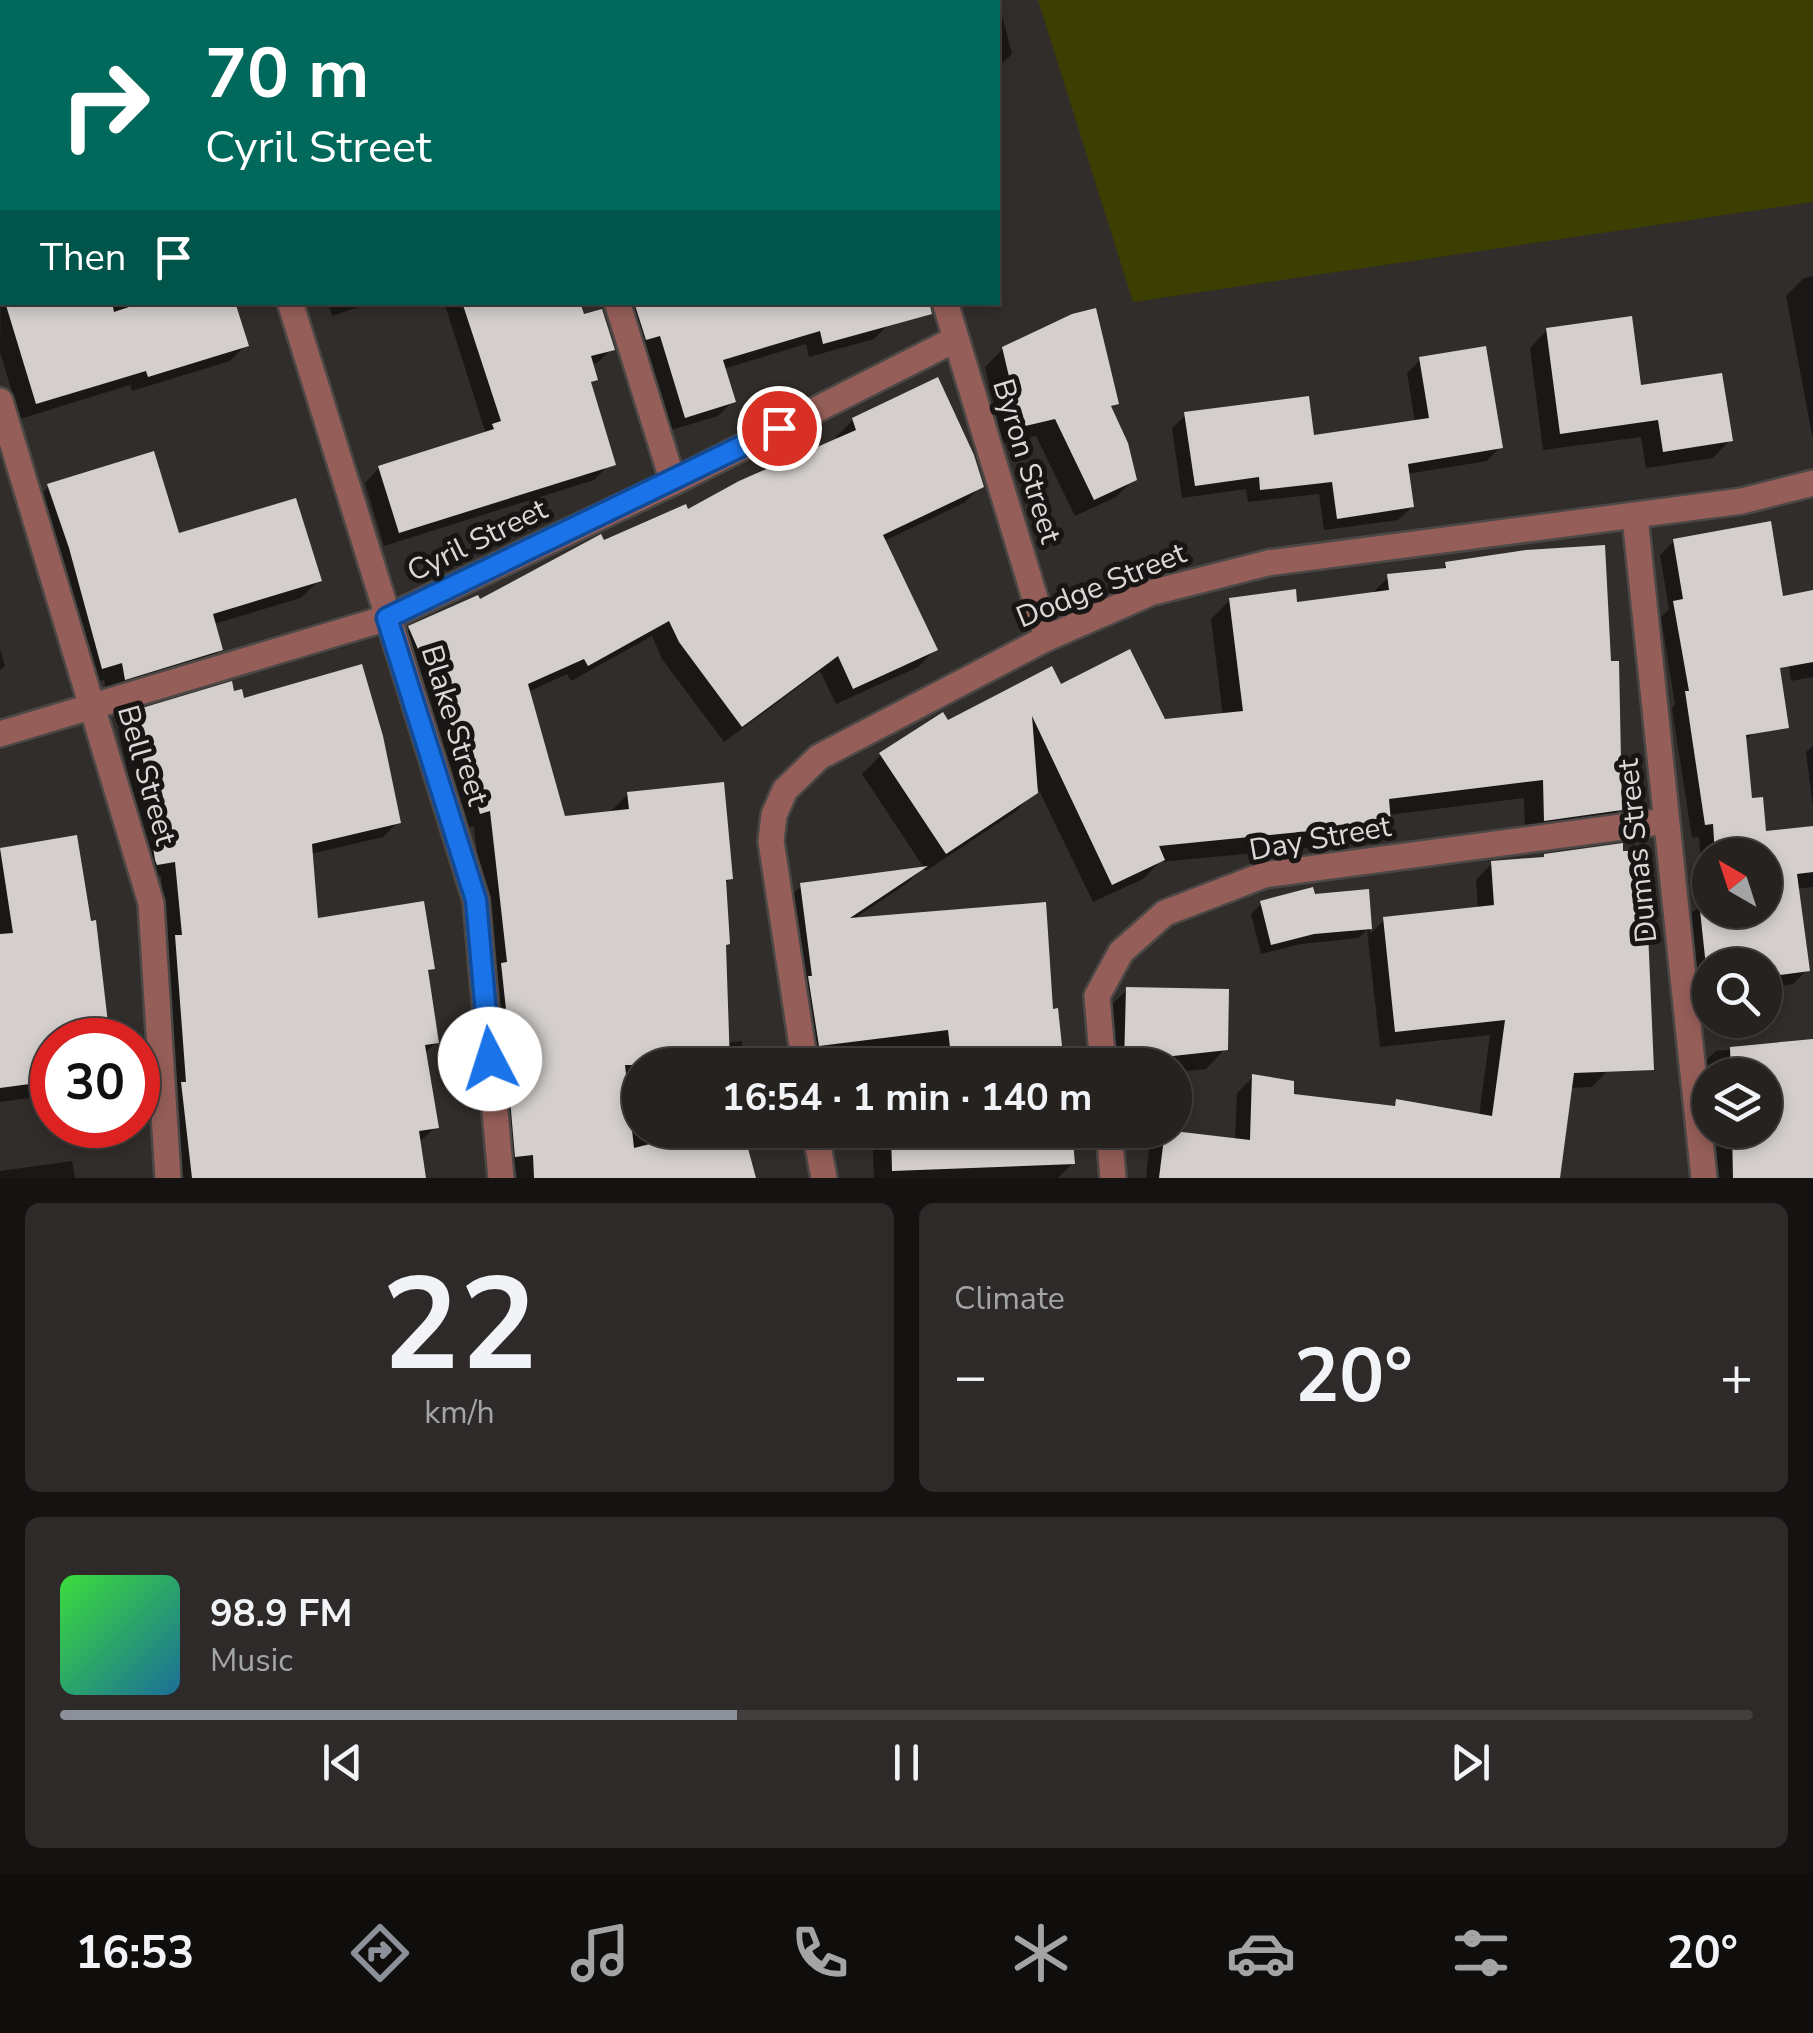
<!DOCTYPE html>
<meta charset="utf-8">
<style>
body{margin:0;font-family:"Nunito Sans",sans-serif;background:#2d2a29;color:#f1f3f6;height:100vh;display:flex;flex-direction:column;font-size:38px;white-space:nowrap}
*{box-sizing:border-box;margin:0}
p{font-size:32px;color:#a3a4a5}
.icon{flex:none;width:55px;height:55px;fill:none;stroke:currentColor;stroke-width:2;stroke-linecap:round;stroke-linejoin:round}
.map{position:relative;height:1178px;overflow:hidden}
.side{display:flex;flex-direction:column;gap:25px;padding:25px;background:#141312;flex:1}
.side>*{flex:none}
.hud{position:absolute;left:0px;top:0px;width:1000px;height:305px;box-shadow:0 5px 15px #0003,0 0 0 2px #423f3e;background:#00695c;color:#fff;overflow:hidden}
.needle{width:65px;rotate:321deg}
.fabs{position:absolute;left:1692px;top:838px;display:grid;gap:20px}
.fabs a{display:grid;place-items:center;width:90px;height:90px;border-radius:50%;background:#252220;box-shadow:0 5px 15px #0003,0 0 0 2px #423f3e;font-size:50px}
.speed{position:absolute;left:30px;top:1018px;display:flex;gap:20px;font-size:50px;font-weight:700;text-align:center}
.speed>*{display:grid;place-content:center;width:130px;height:130px;border-radius:50%;background:#252220;box-shadow:0 5px 15px #0003,0 0 0 2px #423f3e;line-height:1}
.speed .limit{border:15px solid #d22;background:#fff;color:#111}
.pin{position:absolute;display:grid;place-items:center;width:85px;height:85px;color:#fff;margin:-42px;border:5px solid #fff;border-radius:50%;box-shadow:0 2px 10px #0007}
.me{position:absolute;width:110px;margin:-55px;rotate:355deg;stroke-linejoin:round;filter:drop-shadow(0 0 8px #0008)}
.turn{display:flex;align-items:center;gap:35px;height:210px;padding:0 40px;font-size:45px}
.turn .icon{width:130px;height:130px;stroke-width:2.5}
.turn b{display:block;font-size:70px;line-height:85px}
.then{display:flex;align-items:center;height:95px;padding:0 40px;background:#0003;gap:20px;font-size:38px}
.big{font-size:75px;font-weight:700;line-height:1.1}
.side .widget{flex:1;display:flex;flex-direction:column;justify-content:center;gap:15px;min-width:0;padding:0 35px;border-radius:15px;background:#2d2a29}
.side .dial{align-items:center;gap:0}
.dial b{font-size:130px;line-height:1}
.song{display:flex;align-items:center;gap:30px}
.cover{width:120px;height:120px;border-radius:15px;background:linear-gradient(135deg,hsl(120 70% 55%),hsl(200 70% 35%))}
.played{height:10px;border-radius:5px;background:linear-gradient(90deg,#8c9099 40%,#423f3e 40%)}
.keys{display:flex;justify-content:space-around;direction:ltr}
.heat{display:flex;justify-content:space-between;align-items:center;font-size:55px;direction:ltr}
.side .tiles{flex:1;display:grid;gap:25px;grid-template-columns:1fr 1fr}
.widget:last-child{grid-column:span 2}
.trip{position:absolute;left:622px;top:1048px;width:570px;height:100px;border-radius:50px;background:#252220;box-shadow:0 5px 15px #0003,0 0 0 2px #423f3e;font-weight:700;line-height:100px;text-align:center}
.dock{display:flex;height:160px;justify-content:space-around;align-items:center;background:#0f0e0d;color:#a3a4a5}
.dock .icon{width:70px;height:70px}
.dock .current{color:#8c9099}
.dock b{font-size:45px;color:#f1f3f6}
.map>svg:first-child{display:block}
.green{fill:#3c3e02}
.shadow{fill:#0007;fill-rule:evenodd}
.building{fill:#d4cfcc}
.lines{fill:none;stroke-linecap:round;stroke-linejoin:round}
.minor-casing{stroke:#4c4846;stroke-width:30}
.minor{stroke:#965e59;stroke-width:25}
.route-casing{stroke:#114b97;stroke-width:25}
.route{stroke:#1a73e8;stroke-width:18}
.labels{text-anchor:middle;stroke-width:10;stroke-linejoin:round;paint-order:stroke}
.street-label{font-size:30px;fill:#dbd8d7;stroke:#181615}
</style>
<div class="map">
<svg width="1813" height="1178" viewBox="0 0 1813 1178">
<rect width="100%" height="100%" fill="#312d2a"/>
<polygon class="green" points="1038,0 1813,0 1813,202 1133,302"/>
<g class="shadow">
<polygon points="0,0 126,0 2,2 0,128"/>
<polygon points="350,0 470,0 470,2 348,2"/>
<polygon points="558,0 816,0 817,2 559,2"/>
<polygon points="873,0 987,0 988,2 873,2"/>
<polygon points="998,0 1012,54 998,67 998,2 988,2"/>
<polygon points="2,186 2,302 233,302 246,345 230,361 132,391 130,385 20,419 0,352"/>
<polygon points="1813,276 1813,435 1812,435 1786,296 1804,278"/>
<polygon points="328,302 373,302 332,316"/>
<polygon points="444,302 578,302 582,317 612,349 597,363 591,365 595,379 589,385 609,465 594,480 384,546 365,483 379,468 486,434"/>
<polygon points="632,302 883,302 889,324 874,339 809,357 806,344 723,369 733,401 718,416 671,430 646,349 632,353 620,316"/>
<polygon points="1547,330 1639,388 1730,440 1713,458 1646,468 1641,437 1543,450 1530,348"/>
<polygon points="1003,349 1116,403 1110,409 1134,479 1116,497 1075,516 1036,436 1003,444 985,367"/>
<polygon points="1421,359 1500,447 1487,461 1407,474 1412,507 1398,520 1324,530 1319,494 1248,502 1246,489 1182,498 1172,428 1186,415 1312,438 1415,422 1407,373"/>
<polygon points="853,420 981,486 964,503 884,541 935,650 918,667 836,704 820,671 724,742 662,659 652,636 571,681 567,674 528,692 563,819 611,811 628,794 730,878 724,885 728,943 723,948 726,1043 742,1041 744,1065 640,1065 640,1130 741,1130 753,1178 517,1178 516,1171 499,1173 490,976 474,826 463,829 393,645 410,628 479,603 603,544 688,512 838,441 836,437"/>
<polygon points="49,486 178,536 319,580 301,598 214,624 220,649 203,667 107,696 104,680 84,685 31,504"/>
<path d="M1674,541l80,191 -10,10 6,59 13,33 50,-5v58l-17,2 11,81 -14,14 -28,4v-23h-55v30l-15,2 -9,-80 19,-14 -6,-66 -7,1 -20,-130 3,-4 -14,-87 8,-8 -9,-54zM1710,855h55v55h-55z"/>
<polygon points="1446,565 1620,809 1601,829 1525,839 1524,798 1388,815 1389,822 1370,842 1160,862 1143,879 1093,902 1034,780 1035,792 1015,812 926,871 862,774 881,755 947,723 1060,687 1164,722 1223,716 1211,619 1230,600 1295,605 1370,595 1389,577 1440,571"/>
<polygon points="1813,593 1813,677 1791,681 1782,615"/>
<polygon points="0,649 5,666 0,670"/>
<polygon points="233,694 398,822 383,837 311,854 316,921 432,968 426,974 436,1042 424,1054 436,1127 418,1143 424,1178 177,1178 161,953 168,946 161,876 142,879 138,818 118,729 133,714"/>
<polygon points="1813,746 1813,807 1806,752"/>
<polygon points="75,838 108,1040 52,1040 52,1095 0,1102 0,851"/>
<polygon points="1492,863 1608,1070 1592,1087 1570,1088 1558,1178 1146,1178 1149,1149 1166,1133 1235,1141 1237,1093 1253,1077 1291,1096 1390,1108 1397,1102 1479,1116 1490,1035 1380,1047 1367,930 1359,938 1301,944 1261,954 1251,914 1261,904 1367,891 1370,934 1384,920 1478,909 1476,880"/>
<polygon points="921,870 906,884 852,920 1051,1011 1062,1065 870,1065 870,1055 800,1064 783,904 802,885"/>
<polygon points="1127,990 1225,1049 1206,1069 1175,1072 1175,1065 1106,1065 1107,1009"/>
<polygon points="1813,1042 1813,1178 1717,1178 1716,1130 1765,1130 1765,1075 1710,1075 1710,1130 1715,1130 1706,1131 1699,1067 1716,1051"/>
<polygon points="872,1130 1069,1130 1073,1163 1058,1178 874,1178"/>
<polygon points="72,1161 75,1178 0,1178 0,1171"/>
</g>
<g class="building">
<polygon points="5,302 112,302 114,312 144,302 235,302 249,346 148,377 146,371 36,404"/>
<polygon points="462,302 580,302 584,314 602,309 615,350 591,356 598,380 591,382 616,465 399,533 378,466 494,429 492,424 501,421"/>
<polygon points="634,302 929,302 932,314 823,344 820,331 723,360 736,402 685,418 660,336 646,340"/>
<polygon points="1096,308 1119,404 1111,406 1128,443 1137,480 1094,500 1055,419 1021,427 1002,347 1072,314"/>
<polygon points="1632,316 1641,385 1722,373 1733,441 1663,452 1658,420 1560,434 1546,328"/>
<polygon points="1486,346 1503,448 1408,464 1414,507 1337,519 1332,482 1260,490 1259,477 1195,486 1184,412 1309,396 1314,435 1429,418 1419,357"/>
<polygon points="938,377 974,455 984,487 883,535 938,650 853,689 838,656 742,727 679,642 669,621 588,666 584,659 528,684 565,816 629,809 627,792 724,782 733,879 726,880 730,944 726,945 730,1065 625,1065 634,1148 706,1130 743,1130 756,1178 534,1178 533,1155 515,1157 508,1076 513,1075 501,963 507,962 490,811 480,814 464,755 408,626 478,595 480,599 601,534 604,540 686,504 688,509 739,481 856,430 852,418"/>
<polygon points="154,451 179,533 296,498 322,581 213,614 223,650 125,680 122,663 102,669 69,548 47,484"/>
<polygon points="1771,521 1783,596 1813,590 1813,662 1780,668 1789,728 1746,735 1752,798 1763,797 1766,831 1813,826 1813,872 1797,874 1810,971 1765,977 1765,965 1710,965 1708,985 1699,901 1710,899 1710,910 1765,910 1765,855 1715,855 1713,824 1705,825 1685,691 1689,691 1673,601 1683,599 1673,539"/>
<polygon points="1605,545 1611,661 1619,661 1622,810 1544,821 1543,780 1389,799 1391,823 1159,846 1165,860 1112,885 1032,716 1038,793 946,854 879,753 943,712 948,720 1052,666 1061,684 1130,649 1165,719 1243,711 1229,598 1296,589 1297,602 1389,590 1387,574 1446,568 1445,562 1526,550"/>
<polygon points="362,664 383,736 401,823 312,844 318,918 424,901 435,969 428,970 439,1043 425,1045 439,1128 419,1131 426,1178 192,1178 181,1082 186,1082 175,935 182,935 175,862 157,865 155,860 147,805 153,805 132,711 232,681 234,691 242,689 244,698"/>
<polygon points="77,835 91,921 96,920 110,1040 52,1040 52,1081 0,1088 0,934 13,933 0,848"/>
<polygon points="1623,843 1623,851 1633,851 1637,910 1647,908 1654,1070 1574,1073 1560,1178 1159,1178 1165,1130 1250,1140 1252,1074 1294,1081 1294,1094 1395,1106 1396,1099 1492,1116 1505,1020 1395,1032 1383,917 1494,905 1491,861 1544,857 1544,854"/>
<polygon points="928,866 850,918 1046,902 1053,1009 1058,1008 1064,1065 952,1065 948,1030 819,1046 808,976 812,976 800,883"/>
<polygon points="1313,887 1315,894 1369,889 1372,929 1314,934 1271,945 1260,901"/>
<polygon points="1126,987 1229,989 1228,1050 1164,1057 1164,1065 1124,1065"/>
<polygon points="1813,1039 1813,1178 1733,1178 1732,1130 1765,1130 1765,1075 1731,1075 1730,1047"/>
<polygon points="891,1130 1072,1130 1075,1164 892,1171"/>
</g>
<g class="lines">
<defs>
<g id="minor">
<polyline points="197,0 198,2"/>
<polyline points="524,0 524,2"/>
<polyline points="852,0 853,2"/>
<polyline points="290,302 476,900 501,1178"/>
<polyline points="617,302 673,482"/>
<polyline points="945,302 1047,638"/>
<polyline points="0,401 151,903 168,1178"/>
<polyline points="1635,517 1704,1178"/>
<polyline points="0,734 387,618 673,482 956,339"/>
<polyline points="805,1065 771,841 774,815 785,790 819,757 1047,638 1150,593 1268,563 1742,501 1813,483"/>
<polyline points="1103,1065 1097,996 1121,952 1165,913 1264,875 1666,821"/>
<polyline points="815,1130 824,1178"/>
<polyline points="1109,1130 1113,1178"/>
</g>
</defs>
<use href="#minor" class="minor-casing"/>
<use href="#minor" class="minor"/>
</g>
<g class="lines">
<defs>
<polyline id="route" points="490,1059 476,900 387,618 779,428"/>
</defs>
<use href="#route" class="route-casing"/>
<use href="#route" class="route"/>
</g>
<g class="labels">
<g class="street-label">
<text transform="translate(1027 461) rotate(73)" y="10">Byron Street</text>
<text transform="translate(477 540) rotate(-26)" y="10">Cyril Street</text>
<text transform="translate(1101 585) rotate(-22)" y="10">Dodge Street</text>
<text transform="translate(455 725) rotate(73)" y="10">Blake Street</text>
<text transform="translate(147 775) rotate(74)" y="10">Bell Street</text>
<text transform="translate(1320 838) rotate(-10)" y="10">Day Street</text>
<text transform="translate(1637 851) rotate(-96)" y="10">Dumas Street</text>
</g>
</g>
</svg>
<div class="fabs">
<a><svg class="needle" viewBox="-14 -14 28 28"><path d="M0-13l5 13h-10z" fill="#e53935"/><path d="M0 13l5-13h-10z" fill="#a3a4a5"/></svg></a>
<a><svg class="icon" aria-label="search" viewBox="0 0 24 24"><circle cx="10" cy="10" r="6"/><path d="M15 15l6 6"/></svg></a>
<a><svg class="icon" aria-label="layers" viewBox="0 0 24 24"><path d="M12 4l9 5-9 5-9-5zM3 14l9 5 9-5"/></svg></a>
</div>
<div class="speed"><div class="limit">30</div></div>
<div class="pin" style="left:779px;top:428px;background:#d93025"><svg class="icon" aria-label="arrive" viewBox="0 0 24 24"><path d="M6 21V4h12l-3 4 3 4H6"/></svg></div>
<svg class="me" style="left:490px;top:1059px" viewBox="-20 -20 40 40"><circle r="19" fill="#fff"/><path d="M0-13L10 11 0 6-10 11z" fill="#1a73e8"/></svg>
<div class="trip">16:54 · 1 min · 140 m</div>
<div class="hud">
<div class="turn"><svg class="icon" aria-label="right" viewBox="0 0 24 24"><path d="M7 20v-9h11M14 6l5 5-5 5"/></svg><div><b>70 m</b>Cyril Street</div></div>
<div class="then">Then<svg class="icon" aria-label="arrive" viewBox="0 0 24 24"><path d="M6 21V4h12l-3 4 3 4H6"/></svg></div>
</div>
</div>
<section class="side">
<div class="tiles">
<div class="widget dial"><b>22</b><p>km/h</p></div>
<div class="widget"><p>Climate</p>
<div class="heat"><a>−</a><b class="big">20°</b><a>+</a></div>
</div>
<div class="widget">
<div class="song"><i class="cover"></i><div><b>98.9 FM</b><p>Music</p></div></div>
<div class="played"></div>
<div class="keys"><svg class="icon" aria-label="previous" viewBox="0 0 24 24"><path d="M18 5L8 12l10 7zM5 5v14"/></svg><svg class="icon" aria-label="pause" viewBox="0 0 24 24"><path d="M8 5v14M16 5v14"/></svg><svg class="icon" aria-label="next" viewBox="0 0 24 24"><path d="M6 5l10 7-10 7zM19 5v14"/></svg></div>
</div>
</div>
</section>
<nav class="dock">
<b>16:53</b>
<svg class="icon current" aria-label="directions" viewBox="0 0 24 24"><path d="M12 3l9 9-9 9-9-9zM9 14v-3h6M13 9l2 2-2 2"/></svg>
<svg class="icon" aria-label="music" viewBox="0 0 24 24"><path d="M9 18V5l10-2v13"/><circle cx="6" cy="18" r="3"/><circle cx="16" cy="16" r="3"/></svg>
<svg class="icon" aria-label="phone" viewBox="0 0 24 24"><path d="M5 4h4l2 5-3 2q2 4 5 5l2-3 5 2v4C11 20 4 13 5 4z"/></svg>
<svg class="icon" aria-label="climate" viewBox="0 0 24 24"><path d="M12 3v18M4 7l16 10M4 17L20 7"/></svg>
<svg class="icon" aria-label="car" viewBox="0 0 24 24"><path d="M5 17H2v-5l4-1 3-4h7l3 4 3 1v5h-3M9 17h6M6 11h13"/><circle cx="7" cy="17" r="2"/><circle cx="17" cy="17" r="2"/></svg>
<svg class="icon" aria-label="filters" viewBox="0 0 24 24"><path d="M4 7h16M4 17h16"/><circle cx="9" cy="7" r="2"/><circle cx="15" cy="17" r="2"/></svg>
<b>20°</b>
</nav>
